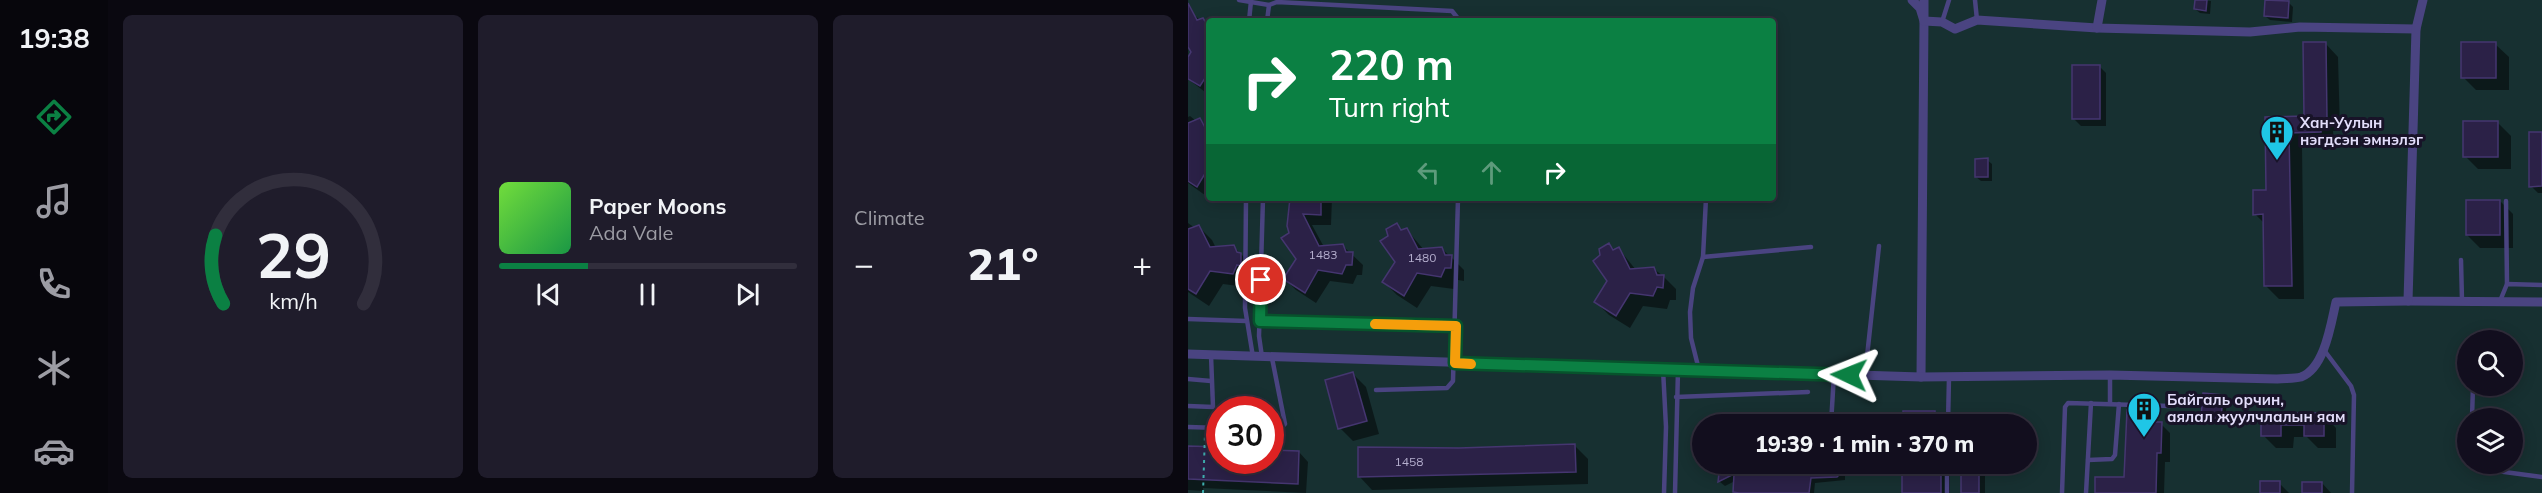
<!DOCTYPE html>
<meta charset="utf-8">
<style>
body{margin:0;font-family:Mulish,sans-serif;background:#1f1c2b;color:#f1f3f6;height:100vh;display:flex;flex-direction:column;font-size:22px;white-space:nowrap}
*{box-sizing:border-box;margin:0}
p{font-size:20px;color:#9c9ca4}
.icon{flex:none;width:33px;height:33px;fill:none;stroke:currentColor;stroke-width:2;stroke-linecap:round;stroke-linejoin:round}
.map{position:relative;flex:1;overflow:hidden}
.side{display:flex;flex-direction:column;gap:15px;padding:15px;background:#0a0810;width:1080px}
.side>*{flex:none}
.guide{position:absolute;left:18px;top:18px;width:570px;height:183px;border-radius:6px;box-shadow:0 3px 15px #0003,0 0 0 2px #312e3c;background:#0b8043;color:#fff;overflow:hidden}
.controls{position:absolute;left:1269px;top:330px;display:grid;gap:12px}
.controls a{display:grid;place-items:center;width:66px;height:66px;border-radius:50%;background:#120e1e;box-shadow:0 3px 15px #0003,0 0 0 2px #312e3c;font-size:30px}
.speed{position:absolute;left:18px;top:396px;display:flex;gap:12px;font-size:30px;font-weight:700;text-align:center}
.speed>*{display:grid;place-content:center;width:78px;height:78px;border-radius:50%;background:#120e1e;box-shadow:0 3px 15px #0003,0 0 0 2px #312e3c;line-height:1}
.speed .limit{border:9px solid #d22;background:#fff;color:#111}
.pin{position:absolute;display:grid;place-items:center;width:51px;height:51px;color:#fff;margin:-26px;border:3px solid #fff;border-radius:50%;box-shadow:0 2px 6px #0007}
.me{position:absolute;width:66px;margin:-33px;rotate:272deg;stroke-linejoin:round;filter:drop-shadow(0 0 4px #0008)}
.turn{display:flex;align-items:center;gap:21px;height:126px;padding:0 24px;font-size:27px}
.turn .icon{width:78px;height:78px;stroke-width:2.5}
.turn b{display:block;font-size:42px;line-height:51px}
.lanes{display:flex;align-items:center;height:57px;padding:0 24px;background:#0003;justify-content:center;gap:30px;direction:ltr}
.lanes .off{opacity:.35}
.big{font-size:45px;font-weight:800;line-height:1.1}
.side .widget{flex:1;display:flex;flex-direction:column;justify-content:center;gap:9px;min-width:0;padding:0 21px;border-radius:9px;background:#1f1c2b}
.side .dial{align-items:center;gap:0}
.dial svg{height:156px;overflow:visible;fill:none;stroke:#312e3c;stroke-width:7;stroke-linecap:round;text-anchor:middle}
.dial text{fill:#f1f3f6;stroke:none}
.song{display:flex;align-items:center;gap:18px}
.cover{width:72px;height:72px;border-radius:9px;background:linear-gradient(135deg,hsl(100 70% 55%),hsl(140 70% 35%))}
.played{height:6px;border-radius:3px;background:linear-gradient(90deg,#0b8043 30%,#312e3c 30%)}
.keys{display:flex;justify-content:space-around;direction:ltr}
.heat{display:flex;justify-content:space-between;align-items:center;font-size:33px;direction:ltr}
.side .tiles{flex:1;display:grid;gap:15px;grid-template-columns:repeat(3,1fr)}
.trip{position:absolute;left:504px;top:414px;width:345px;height:60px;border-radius:30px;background:#120e1e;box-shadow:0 3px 15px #0003,0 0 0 2px #312e3c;font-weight:800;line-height:60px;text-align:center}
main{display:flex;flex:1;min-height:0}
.dock{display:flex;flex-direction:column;width:108px;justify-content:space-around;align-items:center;background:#07060c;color:#9c9ca4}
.dock .icon{width:42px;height:42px}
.dock .on{color:#0b8043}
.dock b{font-size:27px;color:#f1f3f6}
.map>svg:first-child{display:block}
.green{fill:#173031;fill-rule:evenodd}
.shadow{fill:#0007}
.building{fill:#2b2147;stroke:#453670;stroke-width:1.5}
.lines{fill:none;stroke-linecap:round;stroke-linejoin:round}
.path{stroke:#3faeae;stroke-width:2;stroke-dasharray:3 4.5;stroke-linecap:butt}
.lane{stroke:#4a4481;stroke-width:4.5}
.street{stroke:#4a4481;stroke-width:9}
.route-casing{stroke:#07532c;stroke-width:15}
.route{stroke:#0b8043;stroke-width:10}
.slow{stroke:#f59e0b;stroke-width:10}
.labels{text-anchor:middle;stroke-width:6;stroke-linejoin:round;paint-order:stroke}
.number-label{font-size:12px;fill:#b5afce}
.poi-label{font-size:15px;font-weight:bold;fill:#e3defb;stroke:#181328;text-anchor:start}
</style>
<main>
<nav class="dock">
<b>19:38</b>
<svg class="icon on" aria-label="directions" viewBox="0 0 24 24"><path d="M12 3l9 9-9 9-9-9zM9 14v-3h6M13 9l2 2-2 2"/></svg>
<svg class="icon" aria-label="music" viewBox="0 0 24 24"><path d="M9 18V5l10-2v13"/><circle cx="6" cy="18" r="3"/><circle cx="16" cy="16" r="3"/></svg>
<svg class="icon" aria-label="phone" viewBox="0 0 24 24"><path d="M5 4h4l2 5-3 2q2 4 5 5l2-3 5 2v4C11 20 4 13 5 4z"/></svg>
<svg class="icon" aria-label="climate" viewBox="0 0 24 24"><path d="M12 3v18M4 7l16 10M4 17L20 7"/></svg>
<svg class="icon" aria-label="car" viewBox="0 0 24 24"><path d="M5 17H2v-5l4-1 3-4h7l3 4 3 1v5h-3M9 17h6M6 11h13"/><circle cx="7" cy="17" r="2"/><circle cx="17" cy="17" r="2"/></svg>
</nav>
<section class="side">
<div class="tiles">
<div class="widget dial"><svg viewBox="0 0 100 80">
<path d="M14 69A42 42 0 1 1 86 69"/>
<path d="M14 69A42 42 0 0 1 10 34" stroke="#0b8043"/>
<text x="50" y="56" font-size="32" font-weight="700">29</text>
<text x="50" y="72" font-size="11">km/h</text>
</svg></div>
<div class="widget">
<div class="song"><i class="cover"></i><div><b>Paper Moons</b><p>Ada Vale</p></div></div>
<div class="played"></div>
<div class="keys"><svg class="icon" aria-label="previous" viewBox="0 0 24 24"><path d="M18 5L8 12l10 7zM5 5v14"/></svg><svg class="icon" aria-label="pause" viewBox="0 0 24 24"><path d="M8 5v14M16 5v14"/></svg><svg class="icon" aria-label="next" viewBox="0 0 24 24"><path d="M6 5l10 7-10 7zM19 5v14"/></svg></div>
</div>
<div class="widget"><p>Climate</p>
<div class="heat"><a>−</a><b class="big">21°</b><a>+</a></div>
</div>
</div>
</section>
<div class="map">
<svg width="1354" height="493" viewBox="0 0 1354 493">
<rect width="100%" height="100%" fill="#181328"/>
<path class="green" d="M0,0h1354v493h-1354zM21,21h564v177h-564zM1280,340h44v46h-44zM32,410h50v50h-50zM1280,418h44v46h-44zM514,424h324v40h-324z"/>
<g class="shadow">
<polygon points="1008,0 1023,1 1022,14 1012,13 1007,9"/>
<polygon points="1100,2 1105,7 1104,22 1082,20 1077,16"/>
<polygon points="5,15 21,25 21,95 0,79 0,60 5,52 0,44 0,18"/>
<polygon points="117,17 121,21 110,21"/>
<polygon points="1137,43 1150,57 1152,131 1145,131 1146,145 1114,146 1116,299 1091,299 1078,286 1077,224 1067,214 1079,191 1078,119 1118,118"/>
<polygon points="1307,44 1321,57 1321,90 1288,90 1275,77"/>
<polygon points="911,66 918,73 918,126 893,126 886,119"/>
<polygon points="2,116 8,121 12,120 21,129 21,198 0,183 0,117"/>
<polygon points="1309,122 1323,136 1323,169 1290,169 1277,156"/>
<polygon points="1343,134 1354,134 1354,193 1350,193 1343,186"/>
<polygon points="799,160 804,164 804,181 793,181 788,177"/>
<polygon points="102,198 144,198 143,225 124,225 136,247 155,246 175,265 174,275 169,275 165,284 142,281 128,303 108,290 97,279 109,258 101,226"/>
<polygon points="1312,201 1325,214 1325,248 1292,248 1279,235"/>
<polygon points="0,223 7,228 11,227 24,240 28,248 46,247 66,267 65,278 62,278 58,287 35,284 21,306 0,292"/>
<polygon points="209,225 215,231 219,230 236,250 254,249 263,257 276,270 276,281 270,280 266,289 243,286 229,308 209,295 196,282 209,262 202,236"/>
<polygon points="421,245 427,250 431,249 448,270 466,269 475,276 488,289 488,300 482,300 479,309 455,306 442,328 421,315 408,302 421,281"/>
<polygon points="165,374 178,387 191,434 165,441 152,428"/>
<polygon points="1035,397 1039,401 1037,422 1019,420 1014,416"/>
<polygon points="959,411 968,424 973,424 982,433 982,462 977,462 976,493 908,493 938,479"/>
<polygon points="716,413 746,413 755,424 716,424"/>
<polygon points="1075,414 1135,414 1148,428 1148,448 1130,448 1119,437 1106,437 1105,448 1088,448 1075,435"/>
<polygon points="387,446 400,459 400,484 184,490 171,476 271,449"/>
<polygon points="0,448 32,460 82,460 111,452 120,462 118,493 15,488 15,491 0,490"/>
<polygon points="533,464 657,464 657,480 627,483 626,493 548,493 547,481 537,486 532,482"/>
<rect x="716" y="464" width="46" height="29"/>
<polygon points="775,464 790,464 797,470 797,493 775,493"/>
<polygon points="1091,483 1101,493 1073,493"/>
<polygon points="1134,483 1143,493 1116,493"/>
</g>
<g class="building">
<polygon points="1007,0 1019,0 1018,11 1006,9"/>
<polygon points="1077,0 1101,1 1100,18 1076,16"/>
<polygon points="0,3 9,20 15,18 21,28 21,72 12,86 0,79 0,57 3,52 0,47"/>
<polygon points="1115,42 1138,42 1139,119 1133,119 1133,132 1101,133 1104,286 1076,286 1075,214 1065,215 1065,190 1078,190 1077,117 1116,116"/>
<rect x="1273" y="42" width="35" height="36"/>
<rect x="884" y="65" width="28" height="54"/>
<polygon points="12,118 21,135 21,167 9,187 0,181 0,123"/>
<rect x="1275" y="121" width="35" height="36"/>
<polygon points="1341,132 1354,132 1354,186 1341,187"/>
<polygon points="800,158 800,177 787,177 787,159"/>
<polygon points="102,198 133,198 133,215 115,214 131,246 155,244 158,252 165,252 164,265 158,265 154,274 130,270 117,293 95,279 108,259 93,238 101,233 99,226"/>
<rect x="1278" y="200" width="34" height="35"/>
<polygon points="209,223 213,230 219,228 230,249 254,247 257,255 264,255 263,268 257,268 253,277 229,273 216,296 194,282 207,262 192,241 200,236 198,229"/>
<polygon points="11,225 22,247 46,245 49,252 53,253 53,266 49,265 45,274 22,271 8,294 0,289 0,229"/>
<polygon points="421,243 425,250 431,247 442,269 466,267 469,275 476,275 475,288 469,287 465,296 442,293 428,316 406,302 419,281 405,261 412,255 411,249"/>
<polygon points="165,372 179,421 150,429 137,380"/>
<polygon points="1015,393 1035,395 1033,419 1013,417"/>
<polygon points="939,410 959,410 959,422 974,422 973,453 969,453 968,493 907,493 907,477 936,477"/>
<rect x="715" y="411" width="32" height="13"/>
<polygon points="1073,413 1136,413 1136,436 1116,436 1116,425 1093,425 1093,436 1073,436"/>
<polygon points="387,444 388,472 170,477 170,447 271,448"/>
<polygon points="0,446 32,447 32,460 82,460 82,450 111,451 110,484 0,479"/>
<polygon points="532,464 654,464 654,472 649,477 623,478 621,493 551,493 545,492 546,474 530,482"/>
<rect x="714" y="464" width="39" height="29"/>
<rect x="773" y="464" width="18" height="29"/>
<rect x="1072" y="481" width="20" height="12"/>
<rect x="1114" y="482" width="20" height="11"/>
</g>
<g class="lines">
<polyline class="path" points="15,493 17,434"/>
<g class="lane">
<polyline points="51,0 81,5 89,2 264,11 272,21"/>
<polyline points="787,0 789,20"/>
<polyline points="61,21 63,1"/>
<polyline points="79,21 81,5"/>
<polyline points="754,22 761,0"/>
<polyline points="58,198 57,308 65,357"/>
<polyline points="1318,201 1319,284"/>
<polyline points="515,257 623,247"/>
<polyline points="1273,260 1274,301"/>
<polyline points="1312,301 1319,284 1354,285"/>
<polyline points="0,319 58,321"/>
<polyline points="72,321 268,326"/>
<polyline points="1136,350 1163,386 1166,395 1164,493"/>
<polyline points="74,357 71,336 75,198"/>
<polyline points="475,369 478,427 476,493"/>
<polyline points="511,370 503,338 502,312 505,288 515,257 518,198"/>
<polyline points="677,375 691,246"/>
<polyline points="922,375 922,403"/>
<polyline points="0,379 23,381"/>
<polyline points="188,390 259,388 265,381 270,198"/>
<polyline points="488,397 620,392"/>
<polyline points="0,406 25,407 23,355"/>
<polyline points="1284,418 1285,386"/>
<polyline points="643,424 646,374"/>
<polyline points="760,424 761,377"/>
<polyline points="0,427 32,428"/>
<polyline points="82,430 92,429 97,424 84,358"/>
<polyline points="900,460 924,459 927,455 931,404"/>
<polyline points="1295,464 1309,471 1354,477"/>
<polyline points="487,493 490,370"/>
<polyline points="759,493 759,464"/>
<polyline points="874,493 877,407 880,403 982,406"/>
<polyline points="898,493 903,403"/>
</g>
<g class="street">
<polyline points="724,0 732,8 736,21 733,377"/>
<polyline points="736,0 736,21 754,22 767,29 789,20 909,28 1062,32 1112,27 1228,29"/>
<polyline points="1235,0 1228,29 1220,301 1354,302"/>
<polyline points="909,28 914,0"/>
<path d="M0,354l733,23 189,-2 167,4c8,-1 17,0 24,-2 24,-9 30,-54 35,-75l72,-1"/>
</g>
</g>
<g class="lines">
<defs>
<polyline id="route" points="73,280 72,321 268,326 267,363 661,375"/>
</defs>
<use href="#route" class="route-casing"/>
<use href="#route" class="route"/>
<polyline class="slow" points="187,324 268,326 267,363 283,364"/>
</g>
<defs>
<symbol id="building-pin" viewBox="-11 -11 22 30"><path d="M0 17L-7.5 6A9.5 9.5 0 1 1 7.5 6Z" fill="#1fc6e6" stroke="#181328"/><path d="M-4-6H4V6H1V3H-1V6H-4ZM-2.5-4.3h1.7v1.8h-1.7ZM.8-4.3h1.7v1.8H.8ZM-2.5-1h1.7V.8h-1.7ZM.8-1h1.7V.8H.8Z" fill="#111"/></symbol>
</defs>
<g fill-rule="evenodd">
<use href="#building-pin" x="1070" y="113" width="38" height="52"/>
<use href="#building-pin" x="937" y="390" width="38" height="52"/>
</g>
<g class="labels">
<g class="number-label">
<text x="135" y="259">1483</text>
<text x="234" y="262">1480</text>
<text x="221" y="466">1458</text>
</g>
<g class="poi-label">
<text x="1112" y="128">Хан-Уулын<tspan x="1112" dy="17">нэгдсэн эмнэлэг</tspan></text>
<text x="979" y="405">Байгаль орчин,<tspan x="979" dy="17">аялал жуулчлалын яам</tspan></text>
</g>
</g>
</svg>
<div class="controls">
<a><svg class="icon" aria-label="search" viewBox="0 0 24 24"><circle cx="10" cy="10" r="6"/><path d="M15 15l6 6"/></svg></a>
<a><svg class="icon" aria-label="layers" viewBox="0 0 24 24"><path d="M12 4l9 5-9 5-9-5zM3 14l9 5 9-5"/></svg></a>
</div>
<div class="speed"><div class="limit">30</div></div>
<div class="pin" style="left:73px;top:280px;background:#d93025"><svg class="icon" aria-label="arrive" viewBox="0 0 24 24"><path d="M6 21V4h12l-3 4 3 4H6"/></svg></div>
<svg class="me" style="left:661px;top:375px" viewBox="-20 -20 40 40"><path d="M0-17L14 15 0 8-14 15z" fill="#0b8043" stroke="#fff" stroke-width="4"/></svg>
<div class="trip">19:39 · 1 min · 370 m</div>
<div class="guide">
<div class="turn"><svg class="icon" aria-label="right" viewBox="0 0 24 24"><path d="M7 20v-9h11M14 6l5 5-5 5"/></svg><div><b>220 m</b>Turn right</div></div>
<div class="lanes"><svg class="icon off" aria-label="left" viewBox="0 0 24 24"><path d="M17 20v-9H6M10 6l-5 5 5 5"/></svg><svg class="icon off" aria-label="ahead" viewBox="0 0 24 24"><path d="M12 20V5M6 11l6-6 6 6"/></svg><svg class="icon" aria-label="right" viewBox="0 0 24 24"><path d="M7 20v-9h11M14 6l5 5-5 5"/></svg></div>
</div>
</div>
</main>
